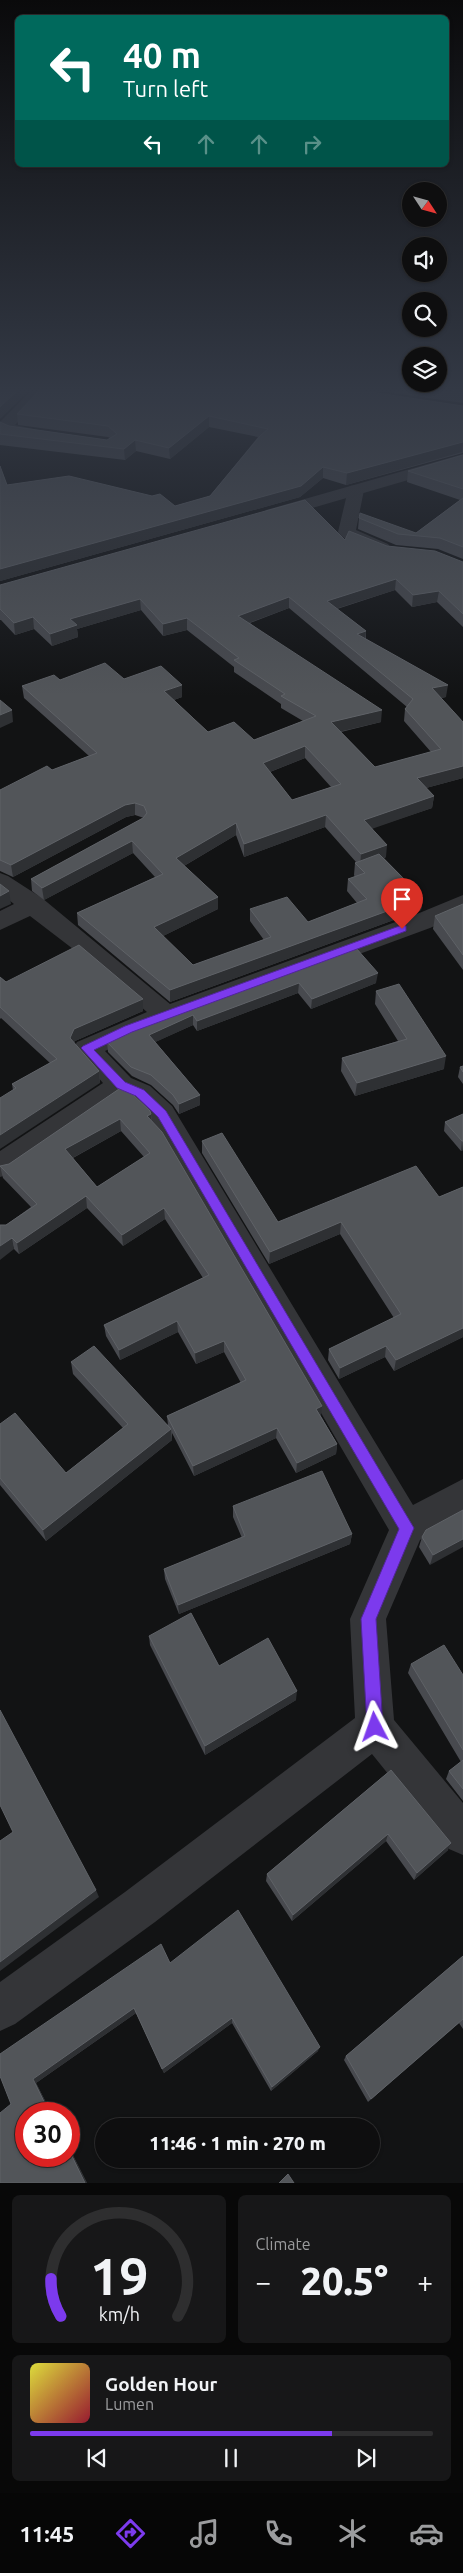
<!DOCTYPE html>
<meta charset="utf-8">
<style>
body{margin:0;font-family:Ubuntu,sans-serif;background:#171718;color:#f1f3f6;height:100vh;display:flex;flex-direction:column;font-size:19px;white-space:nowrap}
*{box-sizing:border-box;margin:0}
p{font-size:16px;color:#9b9c9e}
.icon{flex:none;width:28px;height:28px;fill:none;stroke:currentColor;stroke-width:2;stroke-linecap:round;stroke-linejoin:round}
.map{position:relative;height:2183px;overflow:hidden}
.panel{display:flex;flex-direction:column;gap:12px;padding:12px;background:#080808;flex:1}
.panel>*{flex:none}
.hud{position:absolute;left:15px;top:15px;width:434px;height:152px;border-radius:8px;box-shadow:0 1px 4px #0004,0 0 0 1px #2e2e2f;background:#00695c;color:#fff;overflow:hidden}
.needle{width:32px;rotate:126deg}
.fabs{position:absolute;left:402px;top:182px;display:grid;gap:10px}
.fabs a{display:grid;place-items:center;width:45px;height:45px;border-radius:50%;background:#0e0e0f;box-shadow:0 1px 4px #0004,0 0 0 1px #2e2e2f;font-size:25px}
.speed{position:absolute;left:15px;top:2102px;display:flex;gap:10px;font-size:25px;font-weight:700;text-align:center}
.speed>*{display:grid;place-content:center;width:65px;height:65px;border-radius:50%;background:#0e0e0f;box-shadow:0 1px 4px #0004,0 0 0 1px #2e2e2f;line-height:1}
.speed .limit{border:8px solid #d22;background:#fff;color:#111}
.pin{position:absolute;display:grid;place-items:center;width:42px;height:42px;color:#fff;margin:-51px -21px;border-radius:50% 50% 50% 0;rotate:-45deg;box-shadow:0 0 5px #0007}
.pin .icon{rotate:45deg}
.me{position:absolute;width:55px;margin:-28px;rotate:356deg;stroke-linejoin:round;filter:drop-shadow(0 0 4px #0008)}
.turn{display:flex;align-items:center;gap:18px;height:105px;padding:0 25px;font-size:22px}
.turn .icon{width:65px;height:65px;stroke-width:2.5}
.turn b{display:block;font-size:35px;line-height:42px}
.lanes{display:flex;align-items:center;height:48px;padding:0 25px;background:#0003;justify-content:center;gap:25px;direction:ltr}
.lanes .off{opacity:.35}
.big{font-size:38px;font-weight:800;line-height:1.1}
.panel .tile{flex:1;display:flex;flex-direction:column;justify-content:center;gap:8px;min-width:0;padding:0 18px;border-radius:8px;background:#171718}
.panel .dial{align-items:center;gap:0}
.dial svg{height:130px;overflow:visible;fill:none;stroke:#2e2e2f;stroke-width:7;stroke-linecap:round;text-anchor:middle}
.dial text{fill:#f1f3f6;stroke:none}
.song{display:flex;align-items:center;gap:15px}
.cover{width:60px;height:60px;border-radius:8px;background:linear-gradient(135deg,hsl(60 70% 55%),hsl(350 70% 35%))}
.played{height:5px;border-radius:2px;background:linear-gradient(90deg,#7c3aed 75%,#2e2e2f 75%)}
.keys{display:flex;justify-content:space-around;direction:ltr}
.heat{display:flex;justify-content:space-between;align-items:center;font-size:28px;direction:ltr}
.panel .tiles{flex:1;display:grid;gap:12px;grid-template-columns:1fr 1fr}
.tile:last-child{grid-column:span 2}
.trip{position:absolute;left:95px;top:2118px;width:285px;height:50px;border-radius:25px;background:#0e0e0f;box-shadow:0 1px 4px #0004,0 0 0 1px #2e2e2f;font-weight:800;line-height:50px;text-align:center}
.menu{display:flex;height:80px;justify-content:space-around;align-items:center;background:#060606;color:#9b9c9e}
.menu .icon{width:35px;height:35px}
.menu .active{color:#7c3aed}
.menu b{font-size:22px;color:#f1f3f6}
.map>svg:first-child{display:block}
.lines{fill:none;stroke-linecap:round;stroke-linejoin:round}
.minor{fill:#343538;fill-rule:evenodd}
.tertiary{fill:#343538;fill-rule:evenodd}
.wall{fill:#484a4f;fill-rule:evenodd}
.shaded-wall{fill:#2e3033}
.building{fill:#525559;stroke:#5f6267;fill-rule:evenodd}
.route{fill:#7c3aed;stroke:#51269a}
</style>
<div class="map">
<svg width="463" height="2183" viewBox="0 0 463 2183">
<rect width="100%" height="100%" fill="#121314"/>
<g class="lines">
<g class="minor">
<polygon points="31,391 47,391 15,425 43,431 45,434 43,437 37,439 0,431 0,422"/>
<path d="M356,485l6,1 2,4 -8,40 32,14 3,4 -3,4c-14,3 -41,-8 -50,-20l10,-42 2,-4z"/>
<polygon points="0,873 8,876 42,898 170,1004 412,916 463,895 463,913 430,928 137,1036 105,1051 131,1078 150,1086 172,1106 413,1505 463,1479 463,1514 420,1540 386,1619 394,1720 463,1803 463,1855 449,1849 372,1754 155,1922 15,2024 0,2031 0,1982 125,1892 355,1718 350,1619 389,1530 152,1122 130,1100 123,1097 10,1174 0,1177 0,1151 103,1083 73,1049 77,1042 147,1012 77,952 30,916 0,930 0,911 14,904 0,893"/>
</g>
<polygon class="tertiary" points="463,454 463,464 278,518 266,518 263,514 266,510"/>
</g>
<g class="wall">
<polygon points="380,391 463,391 463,403"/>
<polygon points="463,406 463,453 346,485 323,478 300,497 0,581 0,466 7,485 175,506 210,496 258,437 209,427 170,459 136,451 125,460 0,445 0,422 9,426 107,440 110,438 108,437 18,425 17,414"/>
<polygon points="463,455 463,559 438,549 396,545 358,529 359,518 416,533 460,500 407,482 408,471"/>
<path d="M345,540l42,6 76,16v65l-26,-25 -25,5 -17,-17 -58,19 29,22v8l80,58 -5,1 22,24v56l-37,10 8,8 -2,12 -60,20 14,29 -2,1 39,40 -2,12 -251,92 -92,-77 -1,-12 78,-36 -22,-24 -89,47 -12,-9 -1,-12 113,-61 -9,-3 -9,2 -113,60 -13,-6v-81l89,-34 -65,-58 -2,-12 38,-6 64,-1 58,18 -8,3 34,32 46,8 49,-19 -22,-13v-4l-47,-32v-5l-47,-37 -24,6 -22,-26 -64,19 1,8 -26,9 -18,-17 -19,6 -14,-15h-1v-35zM289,608l118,99 -2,2 -1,12 27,31 -56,15 -34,-35 40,-10 -131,-99zM305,758l26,29 -39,13 -22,-28zM325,827l31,35 -1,1 -1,12 1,2 -7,2 -1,12 10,12 -49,19 -58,-13v12l14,19 -71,25 -30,-29 55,-27v-12l-34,-31 52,-31 8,22z"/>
<polygon points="463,904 463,970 433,929 435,916"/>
<polygon points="356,948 376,983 311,1009 298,993 197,1031 193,1025 155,1042 200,1095 200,1105 179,1114 173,1105 151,1085 132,1076 108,1052 107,1042"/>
<polygon points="0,977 6,982 143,1011 75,1041 74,1043 99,1071 100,1083 13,1090 12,1084 50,1063 1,1018 0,1019"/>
<polygon points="376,991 444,1069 355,1096 341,1071 342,1058 398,1041 375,1004"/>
<polygon points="463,1066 463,1084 458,1077 460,1067"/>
<path d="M122,1087l29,27 1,7 185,323 -1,10 -40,19 -20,-35 -82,38 -22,-43v7l-126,101 -46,-56v-61l66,49 57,-45 -50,-54 -2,-12 97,63 -1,-9 74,-33 -17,-31 -28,12 -18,-32 -58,28 -14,-24 -2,-11 99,-47 -38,-59 -42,27 -36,-38 -68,46 -5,-5 -8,-24 25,-18 -28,-29 -3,-12 9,-2zM121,1131l23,26 -47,30 -24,-29z"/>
<polygon points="463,1114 463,1150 461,1151 444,1131 445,1122"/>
<polygon points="202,1141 278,1222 439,1197 463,1187 463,1337 394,1371 385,1357 339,1379 328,1360 329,1349 394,1318 340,1234 269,1264 202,1153"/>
<polygon points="233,1506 352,1534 350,1544 179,1614 165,1579 164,1569 242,1538 233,1517"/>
<polygon points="463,1510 430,1565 419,1547 422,1537"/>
<polygon points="149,1636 219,1666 296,1700 205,1755 150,1645"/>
<polygon points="411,1664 463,1675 463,1801 446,1779 449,1771 461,1762 408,1673"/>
<polygon points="391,1770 448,1850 414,1880 386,1841 292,1921 266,1881 267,1874"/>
<polygon points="463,1956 463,2029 459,2023 368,2102 344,2060 346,2056"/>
<polygon points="170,1963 318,2051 271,2091 232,2023 164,2073 136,2013 36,2083 87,2183 0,2183 11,2104"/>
</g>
<g class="shaded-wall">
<polygon points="17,391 29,391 0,419 0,407"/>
<polygon points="209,416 209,427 170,459 169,448"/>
<polygon points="135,440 136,451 125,460 124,449"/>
<polygon points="463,442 462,452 346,485 347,473"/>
<polygon points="323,467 323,478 300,497 0,581 0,569"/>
<polygon points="396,579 395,590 326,612 327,601"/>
<polygon points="439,591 437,602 412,607 413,595"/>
<polygon points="289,597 289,608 238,627 238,616"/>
<polygon points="140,599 141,610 77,629 78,637 52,646 50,634 70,619"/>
<polygon points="33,617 34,629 15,635 14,623"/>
<polygon points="187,618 187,630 163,636 163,624"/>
<polygon points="366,631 365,643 357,634"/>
<polygon points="182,685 182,697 165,703 164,691"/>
<polygon points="448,685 446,697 430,700 432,688"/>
<polygon points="12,710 13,722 0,728 0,715"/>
<polygon points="382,710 381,722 330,734 331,722"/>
<polygon points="305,746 305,758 262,775 263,763"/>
<polygon points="463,766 463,778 415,791 417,778"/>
<polygon points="434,796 432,808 363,832 364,820"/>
<polygon points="135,803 135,815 126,817 13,877 11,865 125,805"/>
<polygon points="326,815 325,827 244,857 244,844"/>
<polygon points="236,823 236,835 177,870 176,858"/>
<polygon points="132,841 133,853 44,900 42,888"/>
<polygon points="387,845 386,857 360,866 361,854"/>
<polygon points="9,891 11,904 0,909 0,896"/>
<polygon points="218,897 218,909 155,940 154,927"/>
<polygon points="423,898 421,910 170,1002 170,990"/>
<polygon points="378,973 376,983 311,1009 312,999"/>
<polygon points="299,983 298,993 197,1031 197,1021"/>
<polygon points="143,999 143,1011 75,1041 72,1050 70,1038 74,1029"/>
<polygon points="193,1015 193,1025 149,1045 149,1035"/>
<polygon points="446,1056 444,1069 355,1096 357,1083"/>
<polygon points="99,1071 100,1083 0,1149 0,1135"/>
<polygon points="200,1095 200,1105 179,1114 179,1104"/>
<polygon points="151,1114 152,1126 147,1116"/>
<polygon points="120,1119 121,1131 67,1161 65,1149"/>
<polygon points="462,1141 463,1150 461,1151"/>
<polygon points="86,1196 87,1208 19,1254 17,1243"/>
<polygon points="164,1208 165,1219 123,1246 122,1235"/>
<polygon points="341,1222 340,1234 269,1264 270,1252"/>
<polygon points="12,1238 14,1249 0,1260 0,1246"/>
<polygon points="177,1321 178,1332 120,1360 119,1350"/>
<polygon points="463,1328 463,1337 394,1371 396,1360"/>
<polygon points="224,1341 224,1352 196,1364 195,1353"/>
<polygon points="386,1346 385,1357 339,1379 340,1368"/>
<polygon points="322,1406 321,1416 316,1409"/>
<polygon points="277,1428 276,1438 194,1476 193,1466"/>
<polygon points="171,1429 172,1440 46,1541 43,1530"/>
<polygon points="337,1444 336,1454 296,1473 297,1463"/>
<polygon points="352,1534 350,1544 179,1614 178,1605"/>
<polygon points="463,1539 463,1547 430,1565 433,1555"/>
<polygon points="297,1691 296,1700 205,1755 205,1746"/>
<polygon points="388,1834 386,1841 292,1921 293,1915"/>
<polygon points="451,1843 448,1850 414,1880 417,1873"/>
<polygon points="96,1890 99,1897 0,1971 0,1962"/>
<polygon points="134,2008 136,2013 36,2083 52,2114 50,2114 33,2079"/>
<polygon points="232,2018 232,2023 164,2073 162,2069"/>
<polygon points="463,2019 459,2023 368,2102 371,2099"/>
<polygon points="320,2047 318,2051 271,2091 272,2087"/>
<polygon points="69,2147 87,2183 85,2183 69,2150"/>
</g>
<g class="building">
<polygon points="0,391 17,391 0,407"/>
<polygon points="39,391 364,391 463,406 463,442 347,473 323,467 301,486 0,569 0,466 7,485 69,476 152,496 160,494 175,506 210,496 260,436 268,429 209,416 169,448 135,440 124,449 0,434 0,422 9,426 107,440 117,434 108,426 17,414"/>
<polygon points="452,391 463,391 463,392"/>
<polygon points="463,455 463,489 408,471"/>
<polygon points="463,498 463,547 440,538 398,534 359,518 360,513 416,533"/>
<path d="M305,500l40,40 4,-9 38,15 48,5 28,11v52l-24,-23 -26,4 -17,-16 -69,22 39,30 -9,3 91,51 -16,3 31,34v44l-46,12 17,18 -70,24 23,25 -26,9 -35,-39 -82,29 -8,-21 -60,35 42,39 -64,30 39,38 78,-28 -21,-28 37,-12 21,25 59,-23 -19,-20 17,-6 -10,-10 24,-9 44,44 -253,92 -93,-77 86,-39 -31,-33 -90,47 -11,-9 112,-61 4,-5 -3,-7 -9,-3 -10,2 -114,60 -11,-5v-70l47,-24 5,4 45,-17 -75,-67 32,-11 6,5 45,-17 19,16 37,-13 21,19 -18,6 44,41 26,-10 20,18 62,-24 -35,-20 4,-2 -51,-34 5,-2 -52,-40 -24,6 -23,-25 -70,20 7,6 -27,9 -17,-17 -19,6 -14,-14v-24zM289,597l124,102 -8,10 36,40 -66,18 -44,-45 51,-12 -144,-94zM305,746l36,38 -49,16 -29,-37z"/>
<polygon points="0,700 12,710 0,715"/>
<polygon points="0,884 9,891 0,896"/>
<polygon points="463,904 463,955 435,916"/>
<polygon points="79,945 143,999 74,1029 70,1038 99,1071 0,1135 0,1098 16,1088 12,1084 57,1059 0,1007 0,977 6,982"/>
<polygon points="356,948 378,973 312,999 299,983 197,1021 193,1015 149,1035 200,1095 179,1104 173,1095 151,1075 131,1067 107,1042 137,1028"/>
<polygon points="399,984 446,1056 357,1083 342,1058 407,1039 376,991"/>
<polygon points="463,1066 463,1072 460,1067"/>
<path d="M122,1087l6,3 22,21 1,3 -4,2 15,16 160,274 -6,3 21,35 -40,19 -20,-35 -84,38 -26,-50 79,-36 -22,-39 -29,12 -18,-32 -58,29 -15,-25 105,-50 -45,-67 -42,27 -36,-39 -69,47 -5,-5 -12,8v-21h6l31,-21 -37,-38 9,-2zM120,1119l30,34 -53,34 -32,-38z"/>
<polygon points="463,1114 463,1141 462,1141 445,1122"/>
<polygon points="222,1133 278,1222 416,1166 439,1197 463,1187 463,1328 396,1360 386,1346 340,1368 329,1349 401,1314 341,1222 270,1252 202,1141"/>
<polygon points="94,1346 171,1429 43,1530 0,1478 0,1424 15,1413 66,1473 128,1424 71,1362"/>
<polygon points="322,1471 352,1534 178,1605 164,1569 245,1536 233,1506"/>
<polygon points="463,1510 463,1539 433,1555 422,1537 426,1530"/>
<polygon points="191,1613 219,1666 268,1638 297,1691 205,1746 149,1636"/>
<polygon points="444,1645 463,1675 463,1750 411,1664"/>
<polygon points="0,1710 96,1890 0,1962 0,1841 13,1832 0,1805"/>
<polygon points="463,1760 463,1789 449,1771"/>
<polygon points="391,1770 451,1843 417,1873 388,1834 293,1915 267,1874"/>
<polygon points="238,1910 320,2047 272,2087 232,2018 162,2069 134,2008 33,2079 50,2114 26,2114 26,2156 69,2156 69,2150 85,2183 0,2183 0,2113 11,2104 0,2076 0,2054 161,1944 170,1963"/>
<polygon points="463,1956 463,2019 371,2099 346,2056"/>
<polygon points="288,2174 294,2183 279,2183"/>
</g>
<linearGradient id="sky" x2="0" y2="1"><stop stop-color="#0a0a0b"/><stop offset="0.56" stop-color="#333945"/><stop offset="1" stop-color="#333945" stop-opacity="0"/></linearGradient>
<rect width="463" height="696" fill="url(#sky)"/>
<polygon class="route" points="402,925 406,926 406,931 132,1032 94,1050 125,1082 144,1090 166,1111 414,1528 376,1619 383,1727 381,1732 375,1735 370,1732 367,1727 361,1619 399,1529 158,1117 136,1096 117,1088 81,1048 83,1046 125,1026"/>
</svg>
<div class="fabs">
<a><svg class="needle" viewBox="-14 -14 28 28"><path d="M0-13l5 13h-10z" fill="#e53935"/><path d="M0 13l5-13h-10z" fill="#9b9c9e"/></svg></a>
<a><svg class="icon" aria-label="sound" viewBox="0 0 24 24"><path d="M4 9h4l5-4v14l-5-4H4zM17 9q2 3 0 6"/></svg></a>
<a><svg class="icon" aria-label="search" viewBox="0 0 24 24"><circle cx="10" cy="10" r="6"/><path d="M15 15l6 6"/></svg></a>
<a><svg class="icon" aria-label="layers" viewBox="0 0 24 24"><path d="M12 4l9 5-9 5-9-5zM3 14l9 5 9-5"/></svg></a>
</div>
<div class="speed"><div class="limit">30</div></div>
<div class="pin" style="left:402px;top:929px;background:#d93025"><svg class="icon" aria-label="arrive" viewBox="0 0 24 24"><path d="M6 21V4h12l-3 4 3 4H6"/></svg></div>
<svg class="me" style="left:375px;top:1727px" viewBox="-20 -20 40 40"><path d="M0-17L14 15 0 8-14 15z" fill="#7c3aed" stroke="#fff" stroke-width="4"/></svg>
<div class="trip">11:46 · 1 min · 270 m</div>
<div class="hud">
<div class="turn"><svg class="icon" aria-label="left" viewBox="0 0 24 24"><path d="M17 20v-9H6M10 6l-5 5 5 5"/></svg><div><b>40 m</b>Turn left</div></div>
<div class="lanes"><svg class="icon" aria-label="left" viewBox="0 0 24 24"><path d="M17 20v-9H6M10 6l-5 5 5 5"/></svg><svg class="icon off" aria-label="ahead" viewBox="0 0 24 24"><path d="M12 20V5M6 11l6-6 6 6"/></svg><svg class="icon off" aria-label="ahead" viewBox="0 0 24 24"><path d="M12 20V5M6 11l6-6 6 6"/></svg><svg class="icon off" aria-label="right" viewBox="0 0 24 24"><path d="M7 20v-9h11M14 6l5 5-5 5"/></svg></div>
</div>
</div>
<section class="panel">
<div class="tiles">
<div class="tile dial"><svg viewBox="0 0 100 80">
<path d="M14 69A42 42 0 1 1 86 69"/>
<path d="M14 69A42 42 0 0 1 8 46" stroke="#7c3aed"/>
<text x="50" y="56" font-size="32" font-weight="700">19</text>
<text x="50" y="72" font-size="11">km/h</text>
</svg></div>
<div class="tile"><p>Climate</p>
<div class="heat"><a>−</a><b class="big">20.5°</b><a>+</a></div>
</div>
<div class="tile">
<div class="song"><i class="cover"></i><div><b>Golden Hour</b><p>Lumen</p></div></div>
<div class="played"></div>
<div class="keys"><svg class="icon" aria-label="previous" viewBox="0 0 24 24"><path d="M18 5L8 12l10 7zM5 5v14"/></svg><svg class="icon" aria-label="pause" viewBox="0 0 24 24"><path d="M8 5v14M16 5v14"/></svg><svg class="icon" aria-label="next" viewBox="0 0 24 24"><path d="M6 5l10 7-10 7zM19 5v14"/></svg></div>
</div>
</div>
</section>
<nav class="menu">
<b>11:45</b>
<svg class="icon active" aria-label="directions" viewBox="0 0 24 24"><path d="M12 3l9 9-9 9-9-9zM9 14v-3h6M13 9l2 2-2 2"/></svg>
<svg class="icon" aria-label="music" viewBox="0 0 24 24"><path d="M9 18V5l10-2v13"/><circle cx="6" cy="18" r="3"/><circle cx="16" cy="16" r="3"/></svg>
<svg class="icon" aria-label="phone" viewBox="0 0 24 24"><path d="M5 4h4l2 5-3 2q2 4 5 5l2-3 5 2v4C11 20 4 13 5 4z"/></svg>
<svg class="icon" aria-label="climate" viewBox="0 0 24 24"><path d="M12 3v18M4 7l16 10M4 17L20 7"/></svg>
<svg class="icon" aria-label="car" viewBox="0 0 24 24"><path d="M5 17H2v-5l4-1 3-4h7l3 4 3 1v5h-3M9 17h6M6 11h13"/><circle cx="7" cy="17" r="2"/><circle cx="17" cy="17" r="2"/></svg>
</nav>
